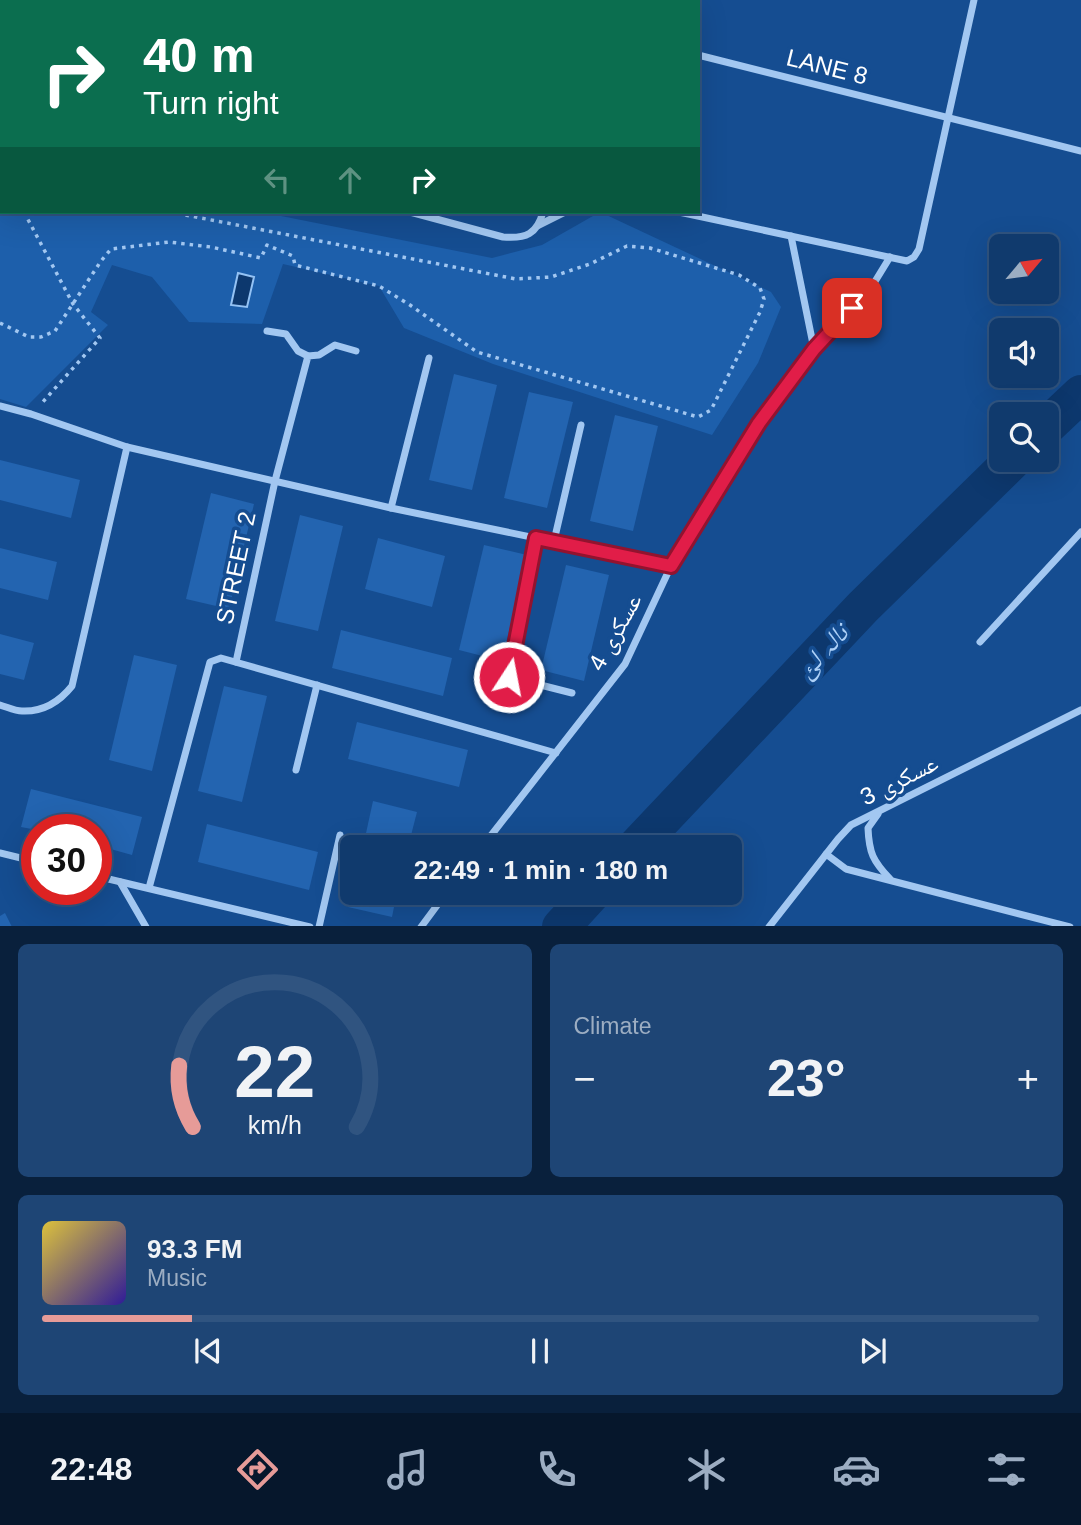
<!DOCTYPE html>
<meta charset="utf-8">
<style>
body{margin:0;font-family:Arial,"Noto Naskh Arabic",sans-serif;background:#1e4575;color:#f1f3f6;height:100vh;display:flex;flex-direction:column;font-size:26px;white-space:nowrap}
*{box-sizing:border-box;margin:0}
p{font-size:23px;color:#9cadc2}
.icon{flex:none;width:38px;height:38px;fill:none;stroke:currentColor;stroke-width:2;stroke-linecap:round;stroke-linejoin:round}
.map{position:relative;height:926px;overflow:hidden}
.drawer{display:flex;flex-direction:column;gap:18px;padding:18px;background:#09203c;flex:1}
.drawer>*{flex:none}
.banner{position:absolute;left:0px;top:0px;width:700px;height:214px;box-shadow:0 7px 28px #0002,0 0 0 2px #305480;background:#0b6e4f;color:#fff;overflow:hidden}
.needle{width:46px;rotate:61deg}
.buttons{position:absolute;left:989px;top:234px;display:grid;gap:14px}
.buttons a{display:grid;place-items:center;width:70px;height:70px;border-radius:10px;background:#103a6d;box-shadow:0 7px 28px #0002,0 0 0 2px #305480;font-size:35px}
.speed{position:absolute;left:21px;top:814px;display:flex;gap:14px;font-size:35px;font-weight:700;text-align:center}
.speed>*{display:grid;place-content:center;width:91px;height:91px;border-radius:50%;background:#103a6d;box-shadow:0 7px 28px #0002,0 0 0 2px #305480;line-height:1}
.speed .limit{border:10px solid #d22;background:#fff;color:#111}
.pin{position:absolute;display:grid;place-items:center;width:60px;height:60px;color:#fff;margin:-30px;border-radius:14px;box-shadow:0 4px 10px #0006}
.me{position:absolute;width:77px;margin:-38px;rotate:11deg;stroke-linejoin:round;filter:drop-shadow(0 0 5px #0008)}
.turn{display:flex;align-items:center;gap:24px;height:147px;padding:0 28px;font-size:32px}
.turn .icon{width:91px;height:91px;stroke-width:2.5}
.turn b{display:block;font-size:49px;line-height:60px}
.lanes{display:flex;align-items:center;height:66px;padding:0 28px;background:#0003;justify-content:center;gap:35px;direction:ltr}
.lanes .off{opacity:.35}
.big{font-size:52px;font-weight:800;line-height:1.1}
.drawer .widget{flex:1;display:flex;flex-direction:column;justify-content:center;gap:10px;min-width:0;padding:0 24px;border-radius:10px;background:#1e4575}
.drawer .dial{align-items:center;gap:0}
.dial svg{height:182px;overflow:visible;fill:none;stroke:#305480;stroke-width:7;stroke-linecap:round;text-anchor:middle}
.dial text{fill:#f1f3f6;stroke:none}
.song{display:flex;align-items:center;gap:21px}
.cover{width:84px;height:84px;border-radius:10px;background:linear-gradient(135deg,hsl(50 70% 55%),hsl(250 70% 35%))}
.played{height:7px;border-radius:4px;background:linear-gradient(90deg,#e69b98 15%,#305480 15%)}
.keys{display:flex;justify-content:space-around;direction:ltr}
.heat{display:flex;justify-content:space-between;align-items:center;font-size:38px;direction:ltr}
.drawer .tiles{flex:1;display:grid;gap:18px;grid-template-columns:1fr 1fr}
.widget:last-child{grid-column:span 2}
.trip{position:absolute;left:340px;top:835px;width:402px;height:70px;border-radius:10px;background:#103a6d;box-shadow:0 7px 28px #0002,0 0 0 2px #305480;font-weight:800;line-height:70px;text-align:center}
.tabs{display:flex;height:112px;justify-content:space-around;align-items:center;background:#06172c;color:#9cadc2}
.tabs .icon{width:49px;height:49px}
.tabs .on{color:#e69b98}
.tabs b{font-size:32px;color:#f1f3f6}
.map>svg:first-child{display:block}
.green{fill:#1d5fab}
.water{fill:#0d386e;stroke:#94c2f4;stroke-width:2}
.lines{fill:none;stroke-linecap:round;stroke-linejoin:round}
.river{stroke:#0d386e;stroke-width:38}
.building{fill:#2364b0}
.path{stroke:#a2c7f1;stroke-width:3.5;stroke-dasharray:3.5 5;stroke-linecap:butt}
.street{stroke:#a2c7f1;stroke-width:7}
.route-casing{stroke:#92132f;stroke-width:18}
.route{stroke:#e11d48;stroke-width:12}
.labels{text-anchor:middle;stroke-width:7;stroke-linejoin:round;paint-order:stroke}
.street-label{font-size:24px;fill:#fff;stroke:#154d91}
.water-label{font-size:26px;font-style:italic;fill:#aed1f8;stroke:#154d91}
</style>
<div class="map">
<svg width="1081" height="927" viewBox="0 0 1081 927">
<rect width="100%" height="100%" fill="#154d91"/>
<polygon class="green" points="0,111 2,111 2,212 261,212 492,258 542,245 600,212 771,292 781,307 758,363 712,435 493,364 404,328 379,286 283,264 262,324 189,322 152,277 112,265 91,312 108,325 26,407 0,399"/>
<polygon class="water" points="238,273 254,277 247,307 231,305"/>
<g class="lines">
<g class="river">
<polyline points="1046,427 1081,394"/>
<polyline points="636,847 863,607 1013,460"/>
<polyline points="561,927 593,892"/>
</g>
</g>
<g class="building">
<polygon points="454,374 497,385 472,490 429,480"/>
<polygon points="529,392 573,402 547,508 504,498"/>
<polygon points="615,415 658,426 633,531 590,521"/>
<polygon points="0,460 80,480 71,518 0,500"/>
<polygon points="211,493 254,504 229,609 186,599"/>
<polygon points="300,515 343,526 318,631 275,621"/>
<polygon points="378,538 445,556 432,607 365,589"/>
<polygon points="484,545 527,555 502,661 459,650"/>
<polygon points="0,548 57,562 48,600 0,588"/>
<polygon points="566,565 609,575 584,681 541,670"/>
<polygon points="341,630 452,658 443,696 332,668"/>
<polygon points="0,634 34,643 24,680 0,674"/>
<polygon points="134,655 177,665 152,771 109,760"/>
<polygon points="224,686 267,696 242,802 198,791"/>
<polygon points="357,722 468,750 459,787 348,759"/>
<polygon points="31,789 142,817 132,855 96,845 96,830 37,830 21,827"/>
<polygon points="373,801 417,812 408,847 363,847"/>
<polygon points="207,824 318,852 309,890 198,862"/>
<polygon points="352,892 397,892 392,917 348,907"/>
<polygon points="5,913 12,927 0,927 0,916"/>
</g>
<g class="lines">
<g class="path">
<polyline points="0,176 2,177"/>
<polyline points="24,212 73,304 100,338 41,404"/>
<polyline points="0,323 29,337 41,337 55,331 101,261 111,249 169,242 211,247 261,258 267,245 293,256 295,265 379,286 410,305 477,352 698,417 711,410 760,312 764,299 760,288 739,275 650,248 627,246 590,264 551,277 516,279 170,212"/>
</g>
<g class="street">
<polyline points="461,0 469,2"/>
<polyline points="0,1 4,2"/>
<polyline points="122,2 122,0"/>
<polyline points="590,2 590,0"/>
<polyline points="698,55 1081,151"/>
<path d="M410,212l93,25c23,2 34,-3 40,-25"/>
<polyline points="679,212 907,261 914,257 919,249 974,0"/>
<polyline points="539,225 565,212"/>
<polyline points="791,236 814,349"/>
<polyline points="267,331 286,334 298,351 308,356"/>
<polyline points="0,406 31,414 127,447 391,508 671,566"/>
<polyline points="391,508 429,358"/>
<polyline points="536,538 509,677 572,693"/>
<polyline points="554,541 581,425"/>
<polyline points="980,642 1081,532"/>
<polyline points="236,662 275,481 308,356 319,355 335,345 356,351"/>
<path d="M0,705c7,2 15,6 22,6 21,1 38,-10 50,-25l55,-239"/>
<polyline points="296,770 317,685"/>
<path d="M878,814l-10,14c1,25 5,33 22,51"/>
<polyline points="482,847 625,664 671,566 759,423 814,349 871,288 890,257"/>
<polyline points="0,853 37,862"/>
<polyline points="826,854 846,869 1070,927"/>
<polyline points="96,876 310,927"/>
<polyline points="120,882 146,927"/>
<polyline points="149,888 210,662 221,658 556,753"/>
<polyline points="319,927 340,835"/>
<polyline points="421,927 447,892"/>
<polyline points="769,927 838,839 851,825 1081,710"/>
</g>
</g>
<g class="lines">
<defs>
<polyline id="route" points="509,677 536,538 671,566 759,423 814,349 852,308"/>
</defs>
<use href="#route" class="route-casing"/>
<use href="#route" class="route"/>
</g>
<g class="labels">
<g class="street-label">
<text transform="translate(827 67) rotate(14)" y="8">LANE 8</text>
<text transform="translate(236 568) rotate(-78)" y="8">STREET 2</text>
<text transform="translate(615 632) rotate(-61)" y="8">عسکری 4</text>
<text transform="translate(899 780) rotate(-27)" y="8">عسکری 3</text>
</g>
<g class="water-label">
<text transform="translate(822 651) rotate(-47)" y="9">نالہ لئ</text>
</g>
</g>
</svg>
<div class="buttons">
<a><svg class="needle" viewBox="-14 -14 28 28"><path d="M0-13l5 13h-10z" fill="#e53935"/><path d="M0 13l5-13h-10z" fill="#9cadc2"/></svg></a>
<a><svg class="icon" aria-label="sound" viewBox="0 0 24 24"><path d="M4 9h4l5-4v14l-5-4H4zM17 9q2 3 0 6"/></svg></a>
<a><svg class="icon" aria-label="search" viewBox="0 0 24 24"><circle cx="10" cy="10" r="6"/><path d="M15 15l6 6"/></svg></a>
</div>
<div class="speed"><div class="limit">30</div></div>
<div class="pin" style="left:852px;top:308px;background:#d93025"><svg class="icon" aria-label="arrive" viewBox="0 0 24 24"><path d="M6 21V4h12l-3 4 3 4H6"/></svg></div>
<svg class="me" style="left:509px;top:677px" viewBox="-20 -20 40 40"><circle r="17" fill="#e11d48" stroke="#fff" stroke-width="3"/><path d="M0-11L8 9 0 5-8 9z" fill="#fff"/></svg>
<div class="trip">22:49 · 1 min · 180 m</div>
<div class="banner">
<div class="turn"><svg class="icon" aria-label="right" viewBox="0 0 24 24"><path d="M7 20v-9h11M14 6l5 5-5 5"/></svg><div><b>40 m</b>Turn right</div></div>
<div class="lanes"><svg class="icon off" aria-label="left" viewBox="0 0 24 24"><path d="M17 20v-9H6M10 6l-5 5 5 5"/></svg><svg class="icon off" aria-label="ahead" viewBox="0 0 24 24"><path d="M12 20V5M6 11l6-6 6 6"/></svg><svg class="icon" aria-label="right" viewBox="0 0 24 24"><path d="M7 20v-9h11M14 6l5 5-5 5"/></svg></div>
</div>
</div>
<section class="drawer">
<div class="tiles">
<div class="widget dial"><svg viewBox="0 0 100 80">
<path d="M14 69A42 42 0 1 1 86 69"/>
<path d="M14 69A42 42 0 0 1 8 42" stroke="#e69b98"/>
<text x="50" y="56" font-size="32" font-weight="700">22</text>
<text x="50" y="72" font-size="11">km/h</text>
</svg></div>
<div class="widget"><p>Climate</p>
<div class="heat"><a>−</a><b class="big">23°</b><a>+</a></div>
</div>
<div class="widget">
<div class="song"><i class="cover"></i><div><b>93.3 FM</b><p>Music</p></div></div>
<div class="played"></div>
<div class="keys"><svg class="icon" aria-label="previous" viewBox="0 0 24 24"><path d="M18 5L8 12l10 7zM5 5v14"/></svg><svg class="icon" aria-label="pause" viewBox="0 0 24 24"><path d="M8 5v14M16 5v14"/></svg><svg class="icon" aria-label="next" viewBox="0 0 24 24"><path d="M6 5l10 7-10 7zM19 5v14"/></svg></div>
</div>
</div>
</section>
<nav class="tabs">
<b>22:48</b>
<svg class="icon on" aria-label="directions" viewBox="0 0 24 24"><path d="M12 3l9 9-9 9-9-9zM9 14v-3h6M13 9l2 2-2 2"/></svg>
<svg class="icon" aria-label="music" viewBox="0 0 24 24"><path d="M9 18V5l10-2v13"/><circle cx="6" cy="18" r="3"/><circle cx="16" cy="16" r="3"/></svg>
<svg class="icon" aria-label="phone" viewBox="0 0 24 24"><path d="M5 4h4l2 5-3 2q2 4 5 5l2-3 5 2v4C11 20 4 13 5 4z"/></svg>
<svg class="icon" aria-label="climate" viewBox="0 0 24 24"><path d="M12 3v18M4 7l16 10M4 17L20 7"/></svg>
<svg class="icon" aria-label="car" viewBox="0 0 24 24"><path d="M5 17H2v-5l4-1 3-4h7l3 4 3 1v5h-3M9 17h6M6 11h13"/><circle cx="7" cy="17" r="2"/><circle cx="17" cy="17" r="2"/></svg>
<svg class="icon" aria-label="filters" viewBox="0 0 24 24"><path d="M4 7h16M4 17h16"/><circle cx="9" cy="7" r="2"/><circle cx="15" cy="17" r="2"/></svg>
</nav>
